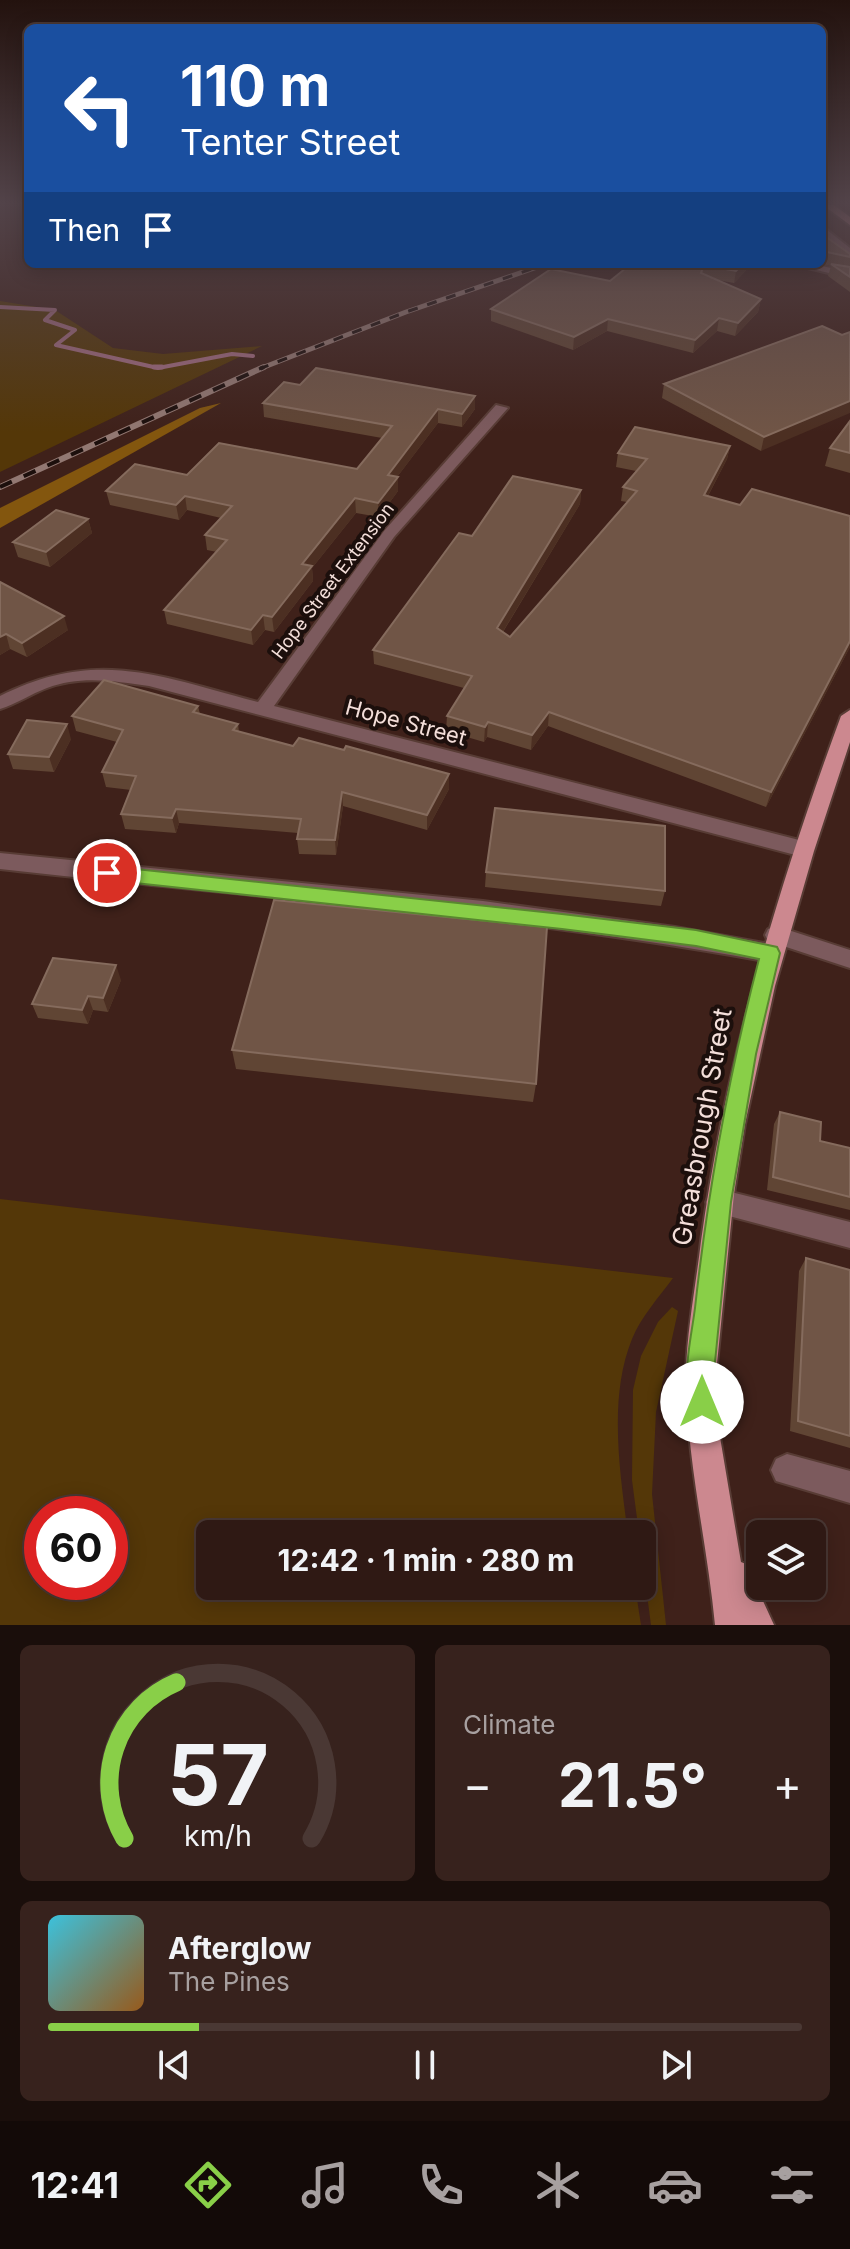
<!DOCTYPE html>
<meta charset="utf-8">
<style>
body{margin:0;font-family:Inter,sans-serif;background:#37221d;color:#f1f3f6;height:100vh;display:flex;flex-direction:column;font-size:30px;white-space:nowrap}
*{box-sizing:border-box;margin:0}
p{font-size:26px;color:#a7a0a0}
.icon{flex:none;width:44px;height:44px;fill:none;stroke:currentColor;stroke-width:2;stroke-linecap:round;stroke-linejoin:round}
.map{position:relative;height:1625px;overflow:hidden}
.side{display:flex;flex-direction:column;gap:20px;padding:20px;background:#1a0e0b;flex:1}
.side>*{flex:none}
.hud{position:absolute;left:24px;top:24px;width:802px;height:244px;border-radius:12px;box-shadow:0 4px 20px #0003,0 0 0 2px #4a3834;background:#1a4fa0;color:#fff;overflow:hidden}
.fabs{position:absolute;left:746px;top:1520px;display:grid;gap:16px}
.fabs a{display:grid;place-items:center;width:80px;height:80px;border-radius:12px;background:#2f1914;box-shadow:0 4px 20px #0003,0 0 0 2px #4a3834;font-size:40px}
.speed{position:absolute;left:24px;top:1496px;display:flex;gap:16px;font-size:40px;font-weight:700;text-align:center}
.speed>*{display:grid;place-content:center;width:104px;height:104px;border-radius:50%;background:#2f1914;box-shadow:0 4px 20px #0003,0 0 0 2px #4a3834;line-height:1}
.speed .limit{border:12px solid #d22;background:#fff;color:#111}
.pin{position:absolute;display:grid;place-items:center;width:68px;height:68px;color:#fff;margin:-34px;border:4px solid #fff;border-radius:50%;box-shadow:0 2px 8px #0007}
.me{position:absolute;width:88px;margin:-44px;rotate:0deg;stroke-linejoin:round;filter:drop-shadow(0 0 6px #0008)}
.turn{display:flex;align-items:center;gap:28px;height:168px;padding:0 24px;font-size:36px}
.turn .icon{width:104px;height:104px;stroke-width:2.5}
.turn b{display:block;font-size:56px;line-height:68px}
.then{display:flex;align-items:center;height:76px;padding:0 24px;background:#0003;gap:16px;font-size:30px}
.big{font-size:60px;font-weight:700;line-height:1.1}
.side .card{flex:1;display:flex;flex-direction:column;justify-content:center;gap:12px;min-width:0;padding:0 28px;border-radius:12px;background:#37221d}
.side .dial{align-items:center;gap:0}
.dial svg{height:208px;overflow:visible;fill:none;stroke:#4a3834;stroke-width:7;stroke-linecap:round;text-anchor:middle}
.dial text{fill:#f1f3f6;stroke:none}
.song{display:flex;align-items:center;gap:24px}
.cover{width:96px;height:96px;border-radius:12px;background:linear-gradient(135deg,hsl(190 70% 55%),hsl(30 70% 35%))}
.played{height:8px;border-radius:4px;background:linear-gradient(90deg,#89cf48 20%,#4a3834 20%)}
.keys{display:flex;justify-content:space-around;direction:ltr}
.heat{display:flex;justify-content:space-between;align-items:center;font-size:44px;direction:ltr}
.side .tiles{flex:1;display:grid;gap:20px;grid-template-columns:1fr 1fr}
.card:last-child{grid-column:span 2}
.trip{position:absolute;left:196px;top:1520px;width:460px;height:80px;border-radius:12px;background:#2f1914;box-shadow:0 4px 20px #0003,0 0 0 2px #4a3834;font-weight:700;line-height:80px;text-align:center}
.tabs{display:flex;height:128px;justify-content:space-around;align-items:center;background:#130a08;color:#a7a0a0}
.tabs .icon{width:56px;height:56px}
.tabs .selected{color:#89cf48}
.tabs b{font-size:36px;color:#f1f3f6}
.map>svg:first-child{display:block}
.green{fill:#543708;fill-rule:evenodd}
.forest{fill:#83560e}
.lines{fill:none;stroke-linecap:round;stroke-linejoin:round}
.stream-far1{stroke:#9f6b7f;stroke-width:4}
.stream{stroke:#9f6b7f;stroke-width:5}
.minor-casing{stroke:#583c35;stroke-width:4}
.primary-casing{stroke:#583c35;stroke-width:4}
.minor{fill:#7c5a5d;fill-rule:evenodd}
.primary{fill:#cc888f;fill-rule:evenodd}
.rail-far1-casing{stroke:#927872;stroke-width:5}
.rail-casing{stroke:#927872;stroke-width:6}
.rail-far1{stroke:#1c0f0c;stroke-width:3;stroke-dasharray:10;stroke-linecap:butt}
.rail{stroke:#1c0f0c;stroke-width:4;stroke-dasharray:13;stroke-linecap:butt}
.wall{fill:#604534}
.shaded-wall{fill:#4c2f22}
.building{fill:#705546;stroke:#856b5d;stroke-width:2}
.route{fill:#89cf48;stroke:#59872f;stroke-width:2}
.labels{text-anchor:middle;stroke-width:8;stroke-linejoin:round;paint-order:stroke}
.far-street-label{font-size:18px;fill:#f4dfda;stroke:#1c0f0c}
.street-label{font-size:22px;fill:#f4dfda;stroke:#1c0f0c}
.near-street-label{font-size:26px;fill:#f4dfda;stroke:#1c0f0c}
</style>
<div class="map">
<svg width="850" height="1625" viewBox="0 0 850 1625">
<rect width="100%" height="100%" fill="#3f211a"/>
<g class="green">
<polygon points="0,301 55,310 113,348 163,354 262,346 0,472"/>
<path d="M0,1199l673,79c-14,19 -32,39 -41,61 -24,59 -12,134 -4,195h-418v52h425l6,39h-641zM110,1514v68h-68v-68z"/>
<polygon points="672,1307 678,1311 656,1412 652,1494 666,1625 651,1625 632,1480 633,1390 641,1356 658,1322"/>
</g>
<polygon class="forest" points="221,403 0,528 0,508 200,408"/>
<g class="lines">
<polyline class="stream-far1" points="0,307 55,310 45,320 75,330 56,345 158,368 232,354 253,356"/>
<polyline class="stream" points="154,367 162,367"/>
<defs>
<g id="minor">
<polygon points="822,226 850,248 850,256 822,234"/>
<polygon points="791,264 812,264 850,272 850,278"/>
<path d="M496,405l12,3 -114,129 -120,169 529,135 7,3 3,5 -3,5 -7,3 -654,-171c-34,-5 -69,-11 -102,2 -16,6 -31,16 -47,21v-13c97,-49 161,-19 258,6l126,-171z"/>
<path d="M0,853l483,48 192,26 95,17 8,3 3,6 -3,6 -8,3c-255,-47 -513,-64 -770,-93z"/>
<polygon points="776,926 850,950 850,968 768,941 765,935 768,929"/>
<polygon points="719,1189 850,1222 850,1248 710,1211 706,1202 710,1193"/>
<polygon points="787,1454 850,1471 850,1503 776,1481 771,1470 776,1459"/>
</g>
<g id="primary">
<polygon points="823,205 834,205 850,217 850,225"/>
<path d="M850,710v32l-36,109 -39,135 -30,138 -11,70 -18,180 4,63 21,125 5,2 28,61h-59c-8,-84 -29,-167 -29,-252 1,-44 10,-89 15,-132 25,-181 77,-354 140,-525z"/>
</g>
</defs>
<use href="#minor" class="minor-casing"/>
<use href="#primary" class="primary-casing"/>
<use href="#minor" class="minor"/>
<use href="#primary" class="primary"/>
<defs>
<polyline id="rail-far1" points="259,369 406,312 546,264"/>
<polyline id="rail" points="0,487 264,367"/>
</defs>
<use href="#rail-far1" class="rail-far1-casing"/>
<use href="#rail" class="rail-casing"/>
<use href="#rail-far1" class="rail-far1"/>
<use href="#rail" class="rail"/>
</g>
<g class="wall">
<polygon points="822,234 850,254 850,292 828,276 831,266 822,264"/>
<polygon points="631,264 752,264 734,283 718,280 761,299 758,312 735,336 717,331 693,353 607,331 573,350 491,321 491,309 610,281"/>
<polygon points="842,335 761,451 662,398 664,384"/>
<polygon points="475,396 475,409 462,427 438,423 397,477 398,491 379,517 356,513 312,568 313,581 274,632 265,630 253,645 167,624 164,610 217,552 207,550 205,535 221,518 187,510 179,520 110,505 106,491 187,475 357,469 382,438 264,417 263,403"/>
<polygon points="850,421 850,473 825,466 830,448"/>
<polygon points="730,446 727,459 708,496 850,647 766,807 548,726 531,750 487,737 484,742 446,731 447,716 464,688 374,664 373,650 472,536 581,490 580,504 503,632 510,637 627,502 621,501 623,487 636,471 616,467 618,453"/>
<polygon points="88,519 92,533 50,567 18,557 13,542"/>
<polygon points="0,582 68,630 27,657 10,649 0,655"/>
<polygon points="198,706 200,714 238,724 239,732 293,746 344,750 449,774 449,789 427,830 343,806 336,855 299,854 297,839 298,833 179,823 176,833 125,829 121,814 131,790 106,787 102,772 117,742 76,731 72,716"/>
<polygon points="71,739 54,772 13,769 8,754"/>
<polygon points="486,872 665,891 661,906 485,887"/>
<polygon points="121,980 108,1012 93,1010 88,1024 38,1018 32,1004"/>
<polygon points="232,1050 536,1084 533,1102 236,1069"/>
<polygon points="780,1112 820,1141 850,1148 850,1210 767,1190 774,1124"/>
<polygon points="806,1258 850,1270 850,1448 790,1431 799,1271"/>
</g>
<g class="shaded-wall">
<polygon points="743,264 752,264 734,283 736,271"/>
<polygon points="761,299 758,312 735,336 738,323"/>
<polygon points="719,318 717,331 693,353 695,340"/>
<polygon points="608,319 607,331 573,350 574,337"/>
<polygon points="475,396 475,409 462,427 462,414"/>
<polygon points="850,401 850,413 761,451 764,437"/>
<polygon points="438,409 438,423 388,489 388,475"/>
<polygon points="730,446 727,459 701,509 704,495"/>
<polygon points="398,477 398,491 379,517 378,503"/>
<polygon points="581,490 580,504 496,643 497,628"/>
<polygon points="185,496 187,510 179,520 176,505"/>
<polygon points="355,498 356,513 312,568 313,581 274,632 272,617 302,564"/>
<polygon points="88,519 92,533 50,567 46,552"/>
<polygon points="263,615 265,630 253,645 251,630"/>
<polygon points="64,616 68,630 27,657 22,643"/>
<polygon points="6,634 10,649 0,655 0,637"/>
<polygon points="850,641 850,647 766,807 771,792"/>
<polygon points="549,712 548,726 531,750 532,735"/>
<polygon points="488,722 487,737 484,742 485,727"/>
<polygon points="67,724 71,739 54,772 49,757"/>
<polygon points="449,774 449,789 427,830 427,815"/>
<polygon points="342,792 343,806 336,855 335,840"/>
<polygon points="176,809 179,823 176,833 172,818"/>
<polygon points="116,965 121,980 108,1012 103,998"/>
<polygon points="88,996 93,1010 88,1024 82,1010"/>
</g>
<g class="building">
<polygon points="822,234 850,254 850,257 822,251"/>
<polygon points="631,264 743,264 736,271 704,265 701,273 761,299 738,323 719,318 695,340 608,319 574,337 491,309 551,269 610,281"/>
<polygon points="831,264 850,267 850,277"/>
<polygon points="822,326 842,335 850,332 850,401 764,437 664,384"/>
<polygon points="316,368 475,396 462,414 438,409 388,475 398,477 378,503 355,498 302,564 312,566 272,617 263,615 251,630 164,610 227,540 205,535 232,506 185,496 176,505 106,491 135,464 187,475 219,443 357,469 392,426 263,403 284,382 300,385"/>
<polygon points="850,421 850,453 830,448"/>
<polygon points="635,427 730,446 704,495 740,505 752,489 850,516 850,641 771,792 549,712 532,735 488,722 485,727 447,716 472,676 373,650 459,533 472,536 513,476 581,490 497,628 510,637 637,491 623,487 647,459 618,453"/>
<polygon points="56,510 88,519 46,552 13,542"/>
<polygon points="0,582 64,616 22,643 6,634 0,637"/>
<polygon points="104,680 198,706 193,712 238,724 233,730 293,746 299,738 344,750 346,746 449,774 427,815 342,792 335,840 297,839 301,819 176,809 172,818 121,814 136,776 102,772 123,730 72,716"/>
<polygon points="27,720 67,724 49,757 8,754"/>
<polygon points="495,808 665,826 665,891 486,872"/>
<polygon points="274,900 547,927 536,1084 232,1050"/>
<polygon points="53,958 116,965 103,998 88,996 82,1010 32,1004"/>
<polygon points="780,1112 821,1122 820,1141 850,1148 850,1197 773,1177"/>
<polygon points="806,1258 850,1270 850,1436 798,1421"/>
</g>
<linearGradient id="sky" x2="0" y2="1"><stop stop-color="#23120e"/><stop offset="0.47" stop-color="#524349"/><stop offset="1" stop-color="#524349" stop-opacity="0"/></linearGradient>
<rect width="850" height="432" fill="url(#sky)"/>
<path class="route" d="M107,866l455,48 134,16 81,17 3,6 -24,101 -25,148 -17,170 2,30 -4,9 -10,4 -9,-4c-13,-30 -2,-71 2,-103 13,-118 34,-234 64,-349l-63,-13 -134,-17 -455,-49 -10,-7z"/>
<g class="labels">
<g class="far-street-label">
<text transform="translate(333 581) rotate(-53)" y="6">Hope Street Extension</text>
</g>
<g class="street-label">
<text transform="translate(406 722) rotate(15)" y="8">Hope Street</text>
</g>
<g class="near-street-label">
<text transform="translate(702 1127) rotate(-80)" y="9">Greasbrough Street</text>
</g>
</g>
</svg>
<div class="fabs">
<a><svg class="icon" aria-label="layers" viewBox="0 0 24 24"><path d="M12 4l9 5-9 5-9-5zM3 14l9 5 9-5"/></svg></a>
</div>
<div class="speed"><div class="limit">60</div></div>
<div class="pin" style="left:107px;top:873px;background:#d93025"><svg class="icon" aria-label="arrive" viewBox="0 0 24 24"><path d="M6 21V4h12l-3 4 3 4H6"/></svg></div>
<svg class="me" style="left:702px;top:1402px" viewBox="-20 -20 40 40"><circle r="19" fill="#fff"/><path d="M0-13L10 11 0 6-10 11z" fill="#89cf48"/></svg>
<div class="trip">12:42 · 1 min · 280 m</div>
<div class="hud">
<div class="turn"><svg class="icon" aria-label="left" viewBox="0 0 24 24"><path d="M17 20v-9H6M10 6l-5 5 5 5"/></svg><div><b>110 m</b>Tenter Street</div></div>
<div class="then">Then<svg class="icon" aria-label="arrive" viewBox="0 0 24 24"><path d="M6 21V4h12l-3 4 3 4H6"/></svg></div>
</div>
</div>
<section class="side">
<div class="tiles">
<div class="card dial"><svg viewBox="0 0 100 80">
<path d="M14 69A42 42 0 1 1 86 69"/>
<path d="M14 69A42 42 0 0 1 34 9" stroke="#89cf48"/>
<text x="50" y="56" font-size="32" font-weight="700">57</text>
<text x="50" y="72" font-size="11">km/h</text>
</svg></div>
<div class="card"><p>Climate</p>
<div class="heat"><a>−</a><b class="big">21.5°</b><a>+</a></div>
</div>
<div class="card">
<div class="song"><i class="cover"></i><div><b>Afterglow</b><p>The Pines</p></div></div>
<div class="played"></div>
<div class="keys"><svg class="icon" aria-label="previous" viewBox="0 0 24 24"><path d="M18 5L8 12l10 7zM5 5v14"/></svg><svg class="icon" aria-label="pause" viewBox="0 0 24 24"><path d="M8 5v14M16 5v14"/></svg><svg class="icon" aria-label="next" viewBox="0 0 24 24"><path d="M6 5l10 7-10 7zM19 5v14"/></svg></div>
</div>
</div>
</section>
<nav class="tabs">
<b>12:41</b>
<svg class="icon selected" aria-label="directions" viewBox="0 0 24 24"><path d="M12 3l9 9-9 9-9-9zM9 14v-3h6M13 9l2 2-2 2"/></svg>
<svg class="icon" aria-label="music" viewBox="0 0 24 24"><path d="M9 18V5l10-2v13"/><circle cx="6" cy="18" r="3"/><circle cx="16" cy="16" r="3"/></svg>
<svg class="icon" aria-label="phone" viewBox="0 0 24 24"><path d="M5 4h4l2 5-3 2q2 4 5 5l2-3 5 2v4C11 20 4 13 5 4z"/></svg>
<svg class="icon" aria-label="climate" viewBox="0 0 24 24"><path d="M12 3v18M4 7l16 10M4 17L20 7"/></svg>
<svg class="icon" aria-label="car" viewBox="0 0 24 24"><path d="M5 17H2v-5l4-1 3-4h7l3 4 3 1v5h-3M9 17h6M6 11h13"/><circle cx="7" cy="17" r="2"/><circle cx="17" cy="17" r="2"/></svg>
<svg class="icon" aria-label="filters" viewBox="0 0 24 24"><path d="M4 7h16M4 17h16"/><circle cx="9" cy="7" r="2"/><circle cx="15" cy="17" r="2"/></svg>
</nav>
